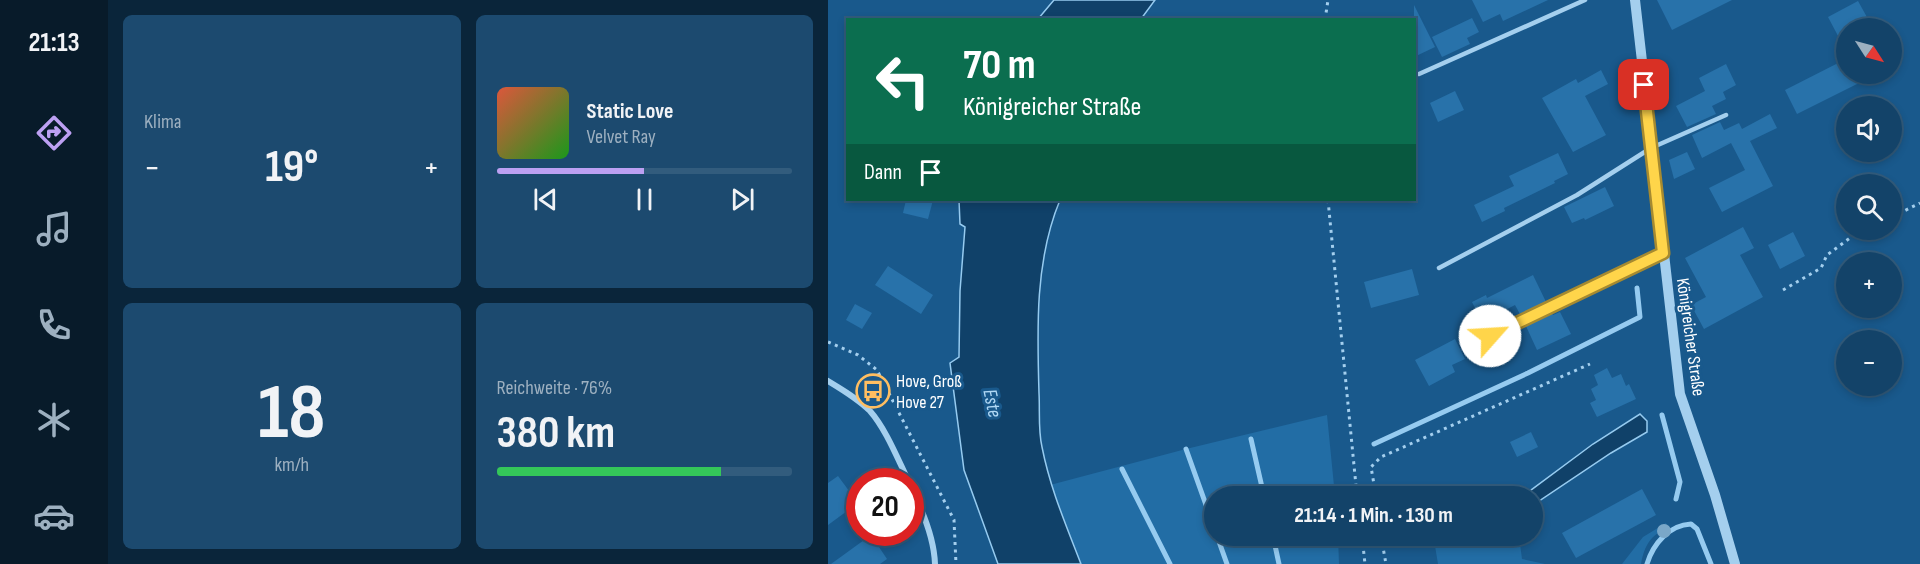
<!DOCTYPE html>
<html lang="de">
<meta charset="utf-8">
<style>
body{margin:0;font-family:"Sofia Sans Condensed",sans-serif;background:#1c4a6f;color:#f1f3f6;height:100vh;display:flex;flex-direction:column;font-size:22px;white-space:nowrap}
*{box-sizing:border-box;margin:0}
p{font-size:20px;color:#9db0c0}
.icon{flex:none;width:33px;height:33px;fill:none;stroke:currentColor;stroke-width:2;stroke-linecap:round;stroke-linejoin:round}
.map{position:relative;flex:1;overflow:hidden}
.side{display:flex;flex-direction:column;gap:15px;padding:15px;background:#0a253a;width:720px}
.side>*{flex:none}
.top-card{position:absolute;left:18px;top:18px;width:570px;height:183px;border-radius:0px;box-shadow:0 3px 9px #0003,0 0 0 2px #325c7d;background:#0b6e4f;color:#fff;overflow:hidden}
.needle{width:39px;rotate:126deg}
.controls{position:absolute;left:1008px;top:18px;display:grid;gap:12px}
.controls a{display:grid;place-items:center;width:66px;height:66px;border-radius:50%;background:#134369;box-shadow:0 3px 9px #0003,0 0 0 2px #325c7d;font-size:30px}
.speed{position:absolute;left:18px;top:468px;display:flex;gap:12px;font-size:30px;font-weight:700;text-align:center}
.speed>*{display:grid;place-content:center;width:78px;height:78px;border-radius:50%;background:#134369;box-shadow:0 3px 9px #0003,0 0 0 2px #325c7d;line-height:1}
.speed .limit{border:9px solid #d22;background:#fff;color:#111}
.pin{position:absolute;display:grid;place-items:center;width:51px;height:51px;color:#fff;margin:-26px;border-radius:12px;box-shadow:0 3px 9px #0006}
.me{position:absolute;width:66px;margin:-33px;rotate:64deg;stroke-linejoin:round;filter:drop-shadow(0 0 4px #0008)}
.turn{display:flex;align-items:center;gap:21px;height:126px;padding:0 18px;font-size:27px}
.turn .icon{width:78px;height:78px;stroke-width:2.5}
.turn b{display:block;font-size:42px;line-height:51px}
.then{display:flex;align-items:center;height:57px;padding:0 18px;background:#0003;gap:12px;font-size:22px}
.big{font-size:45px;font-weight:700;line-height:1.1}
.side .widget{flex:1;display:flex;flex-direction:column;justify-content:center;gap:9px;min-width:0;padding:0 21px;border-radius:9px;background:#1c4a6f}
.side .dial{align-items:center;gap:0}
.dial b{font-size:78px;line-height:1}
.song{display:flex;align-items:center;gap:18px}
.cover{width:72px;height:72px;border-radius:9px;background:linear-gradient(135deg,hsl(10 70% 55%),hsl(120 70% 35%))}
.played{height:6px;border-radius:3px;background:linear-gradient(90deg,#bca0f2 50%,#325c7d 50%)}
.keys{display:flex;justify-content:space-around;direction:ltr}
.heat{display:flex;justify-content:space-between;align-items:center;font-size:33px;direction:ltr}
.charge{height:9px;border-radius:4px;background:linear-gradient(90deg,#34c759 76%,#325c7d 0)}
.side .tiles{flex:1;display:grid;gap:15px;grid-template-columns:repeat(2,1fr)}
.trip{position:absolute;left:376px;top:486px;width:339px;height:60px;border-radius:30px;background:#134369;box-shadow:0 3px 9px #0003,0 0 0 2px #325c7d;font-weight:700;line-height:60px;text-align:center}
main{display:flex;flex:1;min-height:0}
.menu{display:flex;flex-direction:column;width:108px;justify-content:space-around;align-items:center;background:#081b2a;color:#9db0c0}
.menu .icon{width:42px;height:42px}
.menu .on{color:#bca0f2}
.menu b{font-size:27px;color:#f1f3f6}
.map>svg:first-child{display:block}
.green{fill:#226da5}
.water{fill:#104169;stroke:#96cbf0;stroke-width:1.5}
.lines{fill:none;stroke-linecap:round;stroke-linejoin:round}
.stream{stroke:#96cbf0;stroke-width:5}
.building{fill:#2872aa}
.path{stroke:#a4cfee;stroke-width:3;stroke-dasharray:3 4.5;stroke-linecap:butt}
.service{stroke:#a4cfee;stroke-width:4.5}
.minor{stroke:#a4cfee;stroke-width:6}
.tertiary{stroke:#a4cfee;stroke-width:10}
.tree{fill:#7aa7c8}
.route-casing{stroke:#a68a30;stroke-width:15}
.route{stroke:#ffd54a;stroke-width:10}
.labels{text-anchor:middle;stroke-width:6;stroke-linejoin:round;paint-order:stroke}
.street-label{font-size:18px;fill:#fff;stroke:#19598c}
.poi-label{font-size:18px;fill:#fff;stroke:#19598c;text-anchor:start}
.water-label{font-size:20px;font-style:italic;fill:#b0d8f5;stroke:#19598c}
</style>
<main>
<nav class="menu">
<b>21:13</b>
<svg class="icon on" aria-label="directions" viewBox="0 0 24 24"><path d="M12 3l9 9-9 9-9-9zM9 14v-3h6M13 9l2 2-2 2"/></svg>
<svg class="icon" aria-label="music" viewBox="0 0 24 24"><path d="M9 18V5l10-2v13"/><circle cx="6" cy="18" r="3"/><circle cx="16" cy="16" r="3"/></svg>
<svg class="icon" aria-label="phone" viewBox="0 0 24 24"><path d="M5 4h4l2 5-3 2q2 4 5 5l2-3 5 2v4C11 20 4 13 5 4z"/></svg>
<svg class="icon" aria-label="climate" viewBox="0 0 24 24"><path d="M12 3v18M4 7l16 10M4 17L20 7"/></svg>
<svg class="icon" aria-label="car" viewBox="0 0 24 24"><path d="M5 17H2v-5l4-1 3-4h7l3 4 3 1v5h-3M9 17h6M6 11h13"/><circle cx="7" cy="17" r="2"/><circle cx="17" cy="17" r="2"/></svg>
</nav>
<section class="side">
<div class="tiles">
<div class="widget"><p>Klima</p>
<div class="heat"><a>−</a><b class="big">19°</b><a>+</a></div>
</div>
<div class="widget">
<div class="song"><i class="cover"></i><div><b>Static Love</b><p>Velvet Ray</p></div></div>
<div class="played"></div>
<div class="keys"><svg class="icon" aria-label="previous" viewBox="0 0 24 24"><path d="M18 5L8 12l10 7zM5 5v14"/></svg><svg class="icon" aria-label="pause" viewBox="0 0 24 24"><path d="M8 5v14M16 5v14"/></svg><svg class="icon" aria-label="next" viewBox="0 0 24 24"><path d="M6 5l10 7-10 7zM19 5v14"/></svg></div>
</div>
<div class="widget dial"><b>18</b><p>km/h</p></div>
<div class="widget"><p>Reichweite · 76%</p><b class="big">380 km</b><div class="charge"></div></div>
</div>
</section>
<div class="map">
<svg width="1092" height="564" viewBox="0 0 1092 564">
<rect width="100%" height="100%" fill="#19598c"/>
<g class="green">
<polygon points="499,415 507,496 387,496 387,536 510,536 511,564 253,564 222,485 358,449"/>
<path d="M838,523l1,4c-17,10 -22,17 -26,37h-19l21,-27z"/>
<polygon points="634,536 691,536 694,559 717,564 610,564 607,546"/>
</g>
<g class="water">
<polygon points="226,0 327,0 313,19 210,19"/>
<path d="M131,200h101c-25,60 -23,128 -21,193 1,18 -1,37 3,54 8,41 24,78 39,117h-83l-34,-94 -14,-107 9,-6 1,-66 5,-64 -5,-3z"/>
<polygon points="812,414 819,421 819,432 783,453 705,505 705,496 695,496 765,444"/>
</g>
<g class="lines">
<g class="stream">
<polyline points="834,415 852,482 848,499"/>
<polyline points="423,439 436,496"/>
<polyline points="546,444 700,373 812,317 809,288"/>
<polyline points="358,449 387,530"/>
<polyline points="294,469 342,564"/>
<polyline points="389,536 399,564"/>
<polyline points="445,536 451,564"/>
<path d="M819,564c6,-20 22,-39 44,-40l6,5 14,35"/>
</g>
</g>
<g class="building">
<polygon points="644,0 720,0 675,21 672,14 655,22"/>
<polygon points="829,0 904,0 844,30"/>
<polygon points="1030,1 1045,28 1018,28 1018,51 1000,17"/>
<polygon points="586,5 607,47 586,57"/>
<polygon points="644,18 651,32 639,38 642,44 614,57 604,37"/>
<polygon points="1018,59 1018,74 1049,74 969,114 957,90"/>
<polygon points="898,64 908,85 895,92 898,99 884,106 888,114 859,127 848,106 877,91 871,78"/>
<polygon points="773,70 780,84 757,96 778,135 745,152 714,98 748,79 750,83"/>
<polygon points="627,91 636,110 610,122 602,103"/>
<polygon points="942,114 949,128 922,141 945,186 894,212 881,188 917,170 903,143 874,158 864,135 892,122 896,130 911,123 914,129"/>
<polygon points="859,152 867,169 846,179 841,160"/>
<polygon points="730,153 740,174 726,181 727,183 676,208 677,211 654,222 646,205 686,186 681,176"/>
<polygon points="777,187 786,206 757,220 756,218 744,223 736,207"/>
<polygon points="78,200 105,200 100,219 75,213"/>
<polygon points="915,227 926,248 912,255 935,297 876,329 863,305 878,297 857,258"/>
<polygon points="965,232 977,256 952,269 940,245"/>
<polygon points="60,266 105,295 93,314 47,285"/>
<polygon points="584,269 591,295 543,308 536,282"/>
<polygon points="705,275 719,304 693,316 687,305 654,322 644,302 658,295 659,298"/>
<polygon points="27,304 44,313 34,329 18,320"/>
<polygon points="723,312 725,315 732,312 743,334 709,350 697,324"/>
<polygon points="627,339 637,359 624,365 627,372 601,386 587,360"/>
<polygon points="779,368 784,378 793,374 798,386 801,384 808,399 769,417 762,403 768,400 763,389 770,385 766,375"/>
<polygon points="703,432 710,447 689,457 682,442"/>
<polygon points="10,476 30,503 0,525 0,483"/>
<polygon points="814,489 828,515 748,558 734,533"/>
<polygon points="43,535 59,559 52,564 3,564"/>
</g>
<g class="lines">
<g class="path">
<polyline points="497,20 500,0"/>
<polyline points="500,200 529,496"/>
<polyline points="1064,217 1092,203"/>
<polyline points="955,290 993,268 999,255 1022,238 1038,230"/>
<polyline points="0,342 30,355 49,370 126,520 128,564"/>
<polyline points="548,496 543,467 553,457 762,364"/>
<polyline points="534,536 537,564"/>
<polyline points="553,536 558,564"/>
</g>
<g class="service">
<polyline points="591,74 757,0"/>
<polyline points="611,268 749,195 823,148 898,115"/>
<polyline points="662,336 835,253"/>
</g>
<g class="minor">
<path d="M0,381c15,9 30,18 42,30 16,18 28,49 39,71"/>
<path d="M82,486c12,23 24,51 25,78"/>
</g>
<polyline class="tertiary" points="807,0 852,394 887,495 907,564"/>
</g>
<circle class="tree" cx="836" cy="531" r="7"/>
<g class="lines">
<defs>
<polyline id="route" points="662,336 835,253 816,85"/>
</defs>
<use href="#route" class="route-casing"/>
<use href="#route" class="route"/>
</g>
<defs>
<symbol id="bus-ring" viewBox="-11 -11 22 22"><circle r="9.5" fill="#19598c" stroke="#ffbe61" stroke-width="1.5"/><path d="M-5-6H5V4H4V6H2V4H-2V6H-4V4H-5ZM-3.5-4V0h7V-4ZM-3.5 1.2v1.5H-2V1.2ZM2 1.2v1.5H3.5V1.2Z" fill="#ffbe61"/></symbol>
</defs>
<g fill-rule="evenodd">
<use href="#bus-ring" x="26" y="372" width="38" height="38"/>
</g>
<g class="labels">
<g class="street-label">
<text transform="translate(863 337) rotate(82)" y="6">Königreicher Straße</text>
</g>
<g class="poi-label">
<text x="68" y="387">Hove, Groß<tspan x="68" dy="21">Hove 27</tspan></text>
</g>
<g class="water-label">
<text transform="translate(165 403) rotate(78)" y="7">Este</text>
</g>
</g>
</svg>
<div class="controls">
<a><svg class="needle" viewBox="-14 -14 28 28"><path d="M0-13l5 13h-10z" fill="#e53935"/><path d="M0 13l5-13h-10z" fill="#9db0c0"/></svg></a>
<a><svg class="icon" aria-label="sound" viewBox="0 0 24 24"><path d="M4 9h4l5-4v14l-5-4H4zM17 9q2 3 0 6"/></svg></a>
<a><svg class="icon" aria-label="search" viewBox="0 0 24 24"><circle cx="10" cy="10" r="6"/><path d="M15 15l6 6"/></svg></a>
<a>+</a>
<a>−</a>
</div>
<div class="speed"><div class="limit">20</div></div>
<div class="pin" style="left:816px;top:85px;background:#d93025"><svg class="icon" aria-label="arrive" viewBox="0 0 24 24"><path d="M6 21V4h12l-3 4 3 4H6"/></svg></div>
<svg class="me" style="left:662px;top:336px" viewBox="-20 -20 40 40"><circle r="19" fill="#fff"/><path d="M0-13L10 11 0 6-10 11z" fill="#ffd54a"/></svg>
<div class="trip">21:14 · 1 Min. · 130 m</div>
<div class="top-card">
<div class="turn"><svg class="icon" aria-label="left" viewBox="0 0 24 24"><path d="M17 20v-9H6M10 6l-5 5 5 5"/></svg><div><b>70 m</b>Königreicher Straße</div></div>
<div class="then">Dann<svg class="icon" aria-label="arrive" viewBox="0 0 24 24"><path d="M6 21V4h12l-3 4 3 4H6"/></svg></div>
</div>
</div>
</main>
